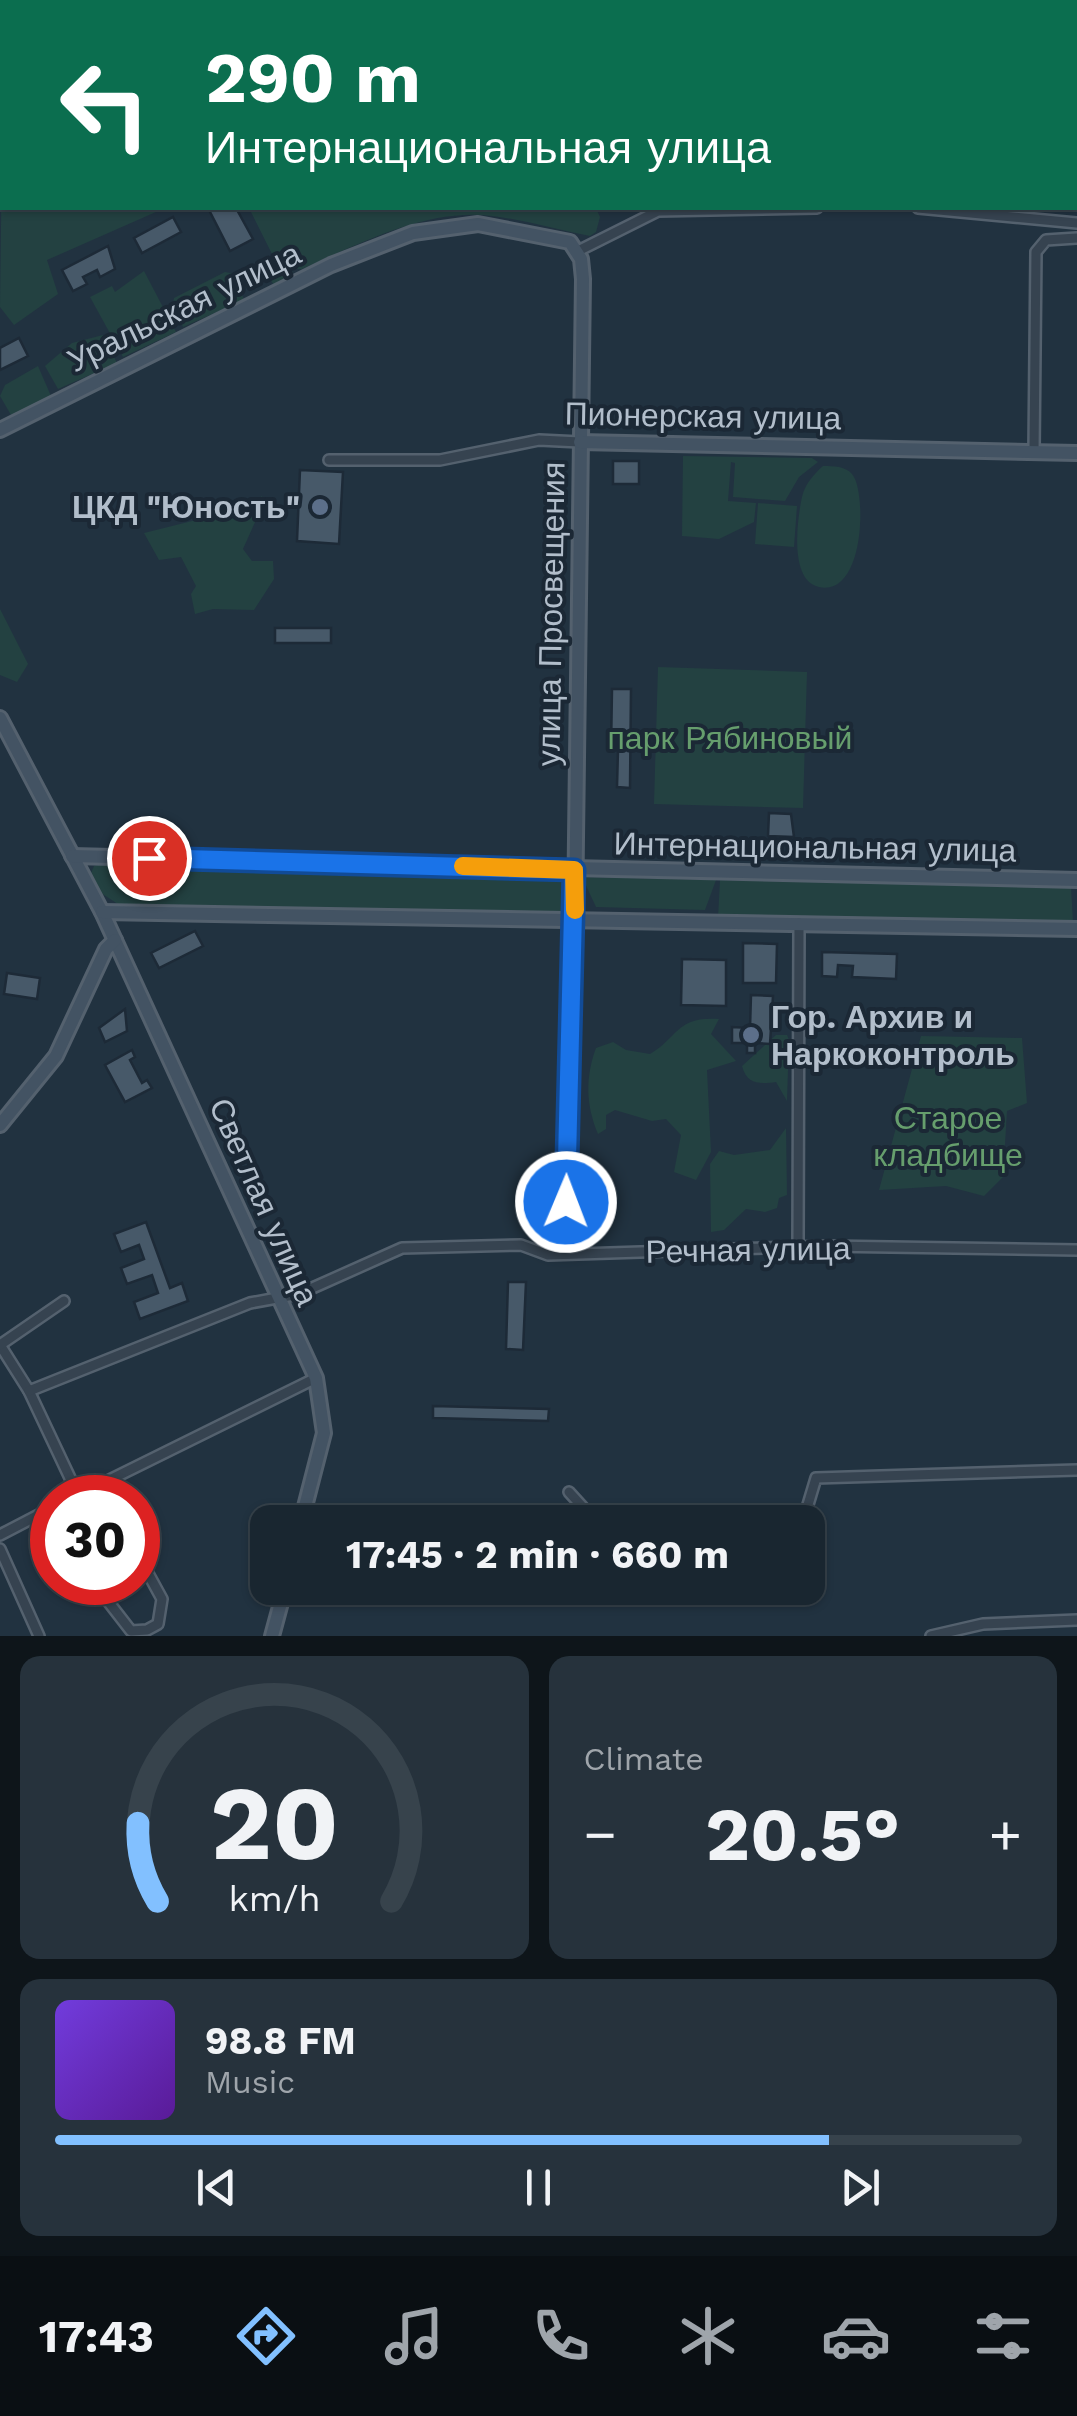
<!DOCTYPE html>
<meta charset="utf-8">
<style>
body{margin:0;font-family:"Work Sans",sans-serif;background:#26323c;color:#f1f3f6;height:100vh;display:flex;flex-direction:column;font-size:38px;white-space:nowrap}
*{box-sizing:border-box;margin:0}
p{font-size:32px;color:#9fa5ab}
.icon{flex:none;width:55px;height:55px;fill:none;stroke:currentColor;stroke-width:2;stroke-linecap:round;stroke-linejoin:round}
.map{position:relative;height:1636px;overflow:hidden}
.details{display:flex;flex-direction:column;gap:20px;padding:20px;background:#0e151a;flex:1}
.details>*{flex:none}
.hud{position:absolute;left:0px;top:0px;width:1078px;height:210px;box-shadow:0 2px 8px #0004,0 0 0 2px #37434c;background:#0b6e4f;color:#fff;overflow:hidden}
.speed{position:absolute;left:30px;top:1475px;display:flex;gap:20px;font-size:50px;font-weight:700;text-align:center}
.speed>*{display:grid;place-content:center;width:130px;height:130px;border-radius:50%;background:#192630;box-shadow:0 2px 8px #0004,0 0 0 2px #37434c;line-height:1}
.speed .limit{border:15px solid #d22;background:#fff;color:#111}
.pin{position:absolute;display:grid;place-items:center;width:85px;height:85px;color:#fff;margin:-42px;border:5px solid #fff;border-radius:50%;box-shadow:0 2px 10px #0007}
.me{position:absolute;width:110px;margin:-55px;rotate:1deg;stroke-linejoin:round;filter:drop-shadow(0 0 8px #0008)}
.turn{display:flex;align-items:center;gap:35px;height:210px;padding:0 40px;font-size:45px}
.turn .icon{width:130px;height:130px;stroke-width:2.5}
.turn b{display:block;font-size:70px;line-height:85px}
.big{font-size:75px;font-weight:700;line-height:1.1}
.details .tile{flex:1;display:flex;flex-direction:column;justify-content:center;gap:15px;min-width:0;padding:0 35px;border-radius:20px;background:#26323c}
.details .dial{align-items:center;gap:0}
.dial svg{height:260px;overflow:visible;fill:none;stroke:#37434c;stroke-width:7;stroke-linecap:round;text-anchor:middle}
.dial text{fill:#f1f3f6;stroke:none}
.song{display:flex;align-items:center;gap:30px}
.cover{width:120px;height:120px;border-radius:15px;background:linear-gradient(135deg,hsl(260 70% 55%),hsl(270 70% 35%))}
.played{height:10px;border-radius:5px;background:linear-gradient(90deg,#82c0ff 80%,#37434c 80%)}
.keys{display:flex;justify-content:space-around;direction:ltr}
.heat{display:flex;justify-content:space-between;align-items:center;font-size:55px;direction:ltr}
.details .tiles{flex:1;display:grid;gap:20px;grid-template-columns:1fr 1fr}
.tile:last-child{grid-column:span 2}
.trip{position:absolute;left:250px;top:1505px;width:575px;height:100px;border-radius:20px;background:#192630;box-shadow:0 2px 8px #0004,0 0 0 2px #37434c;font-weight:700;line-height:100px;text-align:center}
.tab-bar{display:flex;height:160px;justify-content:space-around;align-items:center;background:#0a0f13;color:#9fa5ab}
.tab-bar .icon{width:70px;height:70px}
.tab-bar .active{color:#82c0ff}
.tab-bar b{font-size:45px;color:#f1f3f6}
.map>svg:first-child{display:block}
.green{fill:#234141}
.building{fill:#475969;stroke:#1d2a37;stroke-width:2.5}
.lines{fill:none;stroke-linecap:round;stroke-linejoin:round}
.street-casing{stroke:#54616e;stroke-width:14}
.secondary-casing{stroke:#54616e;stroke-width:18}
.street{stroke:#364350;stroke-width:9}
.secondary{stroke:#435363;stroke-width:12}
.route-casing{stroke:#114b97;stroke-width:25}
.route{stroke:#1a73e8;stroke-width:18}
.slow{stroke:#f59e0b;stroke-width:18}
.service-dot{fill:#5c6f8a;stroke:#1b2835;stroke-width:4}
.labels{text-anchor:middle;stroke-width:8;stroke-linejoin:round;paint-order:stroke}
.street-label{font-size:32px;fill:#b2becb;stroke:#1b2835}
.poi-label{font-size:32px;font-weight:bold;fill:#b2becb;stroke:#1b2835;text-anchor:end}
.park-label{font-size:32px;fill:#669e6d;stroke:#1b2835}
</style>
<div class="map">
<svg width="1077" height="1636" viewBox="0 0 1077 1636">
<rect width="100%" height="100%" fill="#213240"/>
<g class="green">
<polygon points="233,0 1077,0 1077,150 1075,2"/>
<polygon points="2,145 2,208 165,208 47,260 58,294 14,325 0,307"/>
<path d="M249,208h347l4,9 -4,15 -6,4c-32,-6 -65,-16 -98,-20 -66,-8 -132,28 -190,53h-10l1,8 -20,7 -10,-19 11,-7z"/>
<polygon points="144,271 176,332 123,357 90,297 112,286 115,292"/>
<polygon points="225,272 235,274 244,300 183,327 173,305 174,298"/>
<polygon points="103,335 117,363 58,389 45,366 72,343"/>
<polygon points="38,366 51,396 11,415 0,396 5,385"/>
<polygon points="683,456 812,458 818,462 799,477 785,501 733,497 735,463 731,462 728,501 756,503 754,522 719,539 682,536"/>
<path d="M823,466c11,0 22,0 29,8 15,17 13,123 -33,113 -30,-6 -22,-67 -17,-90 3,-13 12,-23 21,-31z"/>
<polygon points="262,496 264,502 243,549 252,561 273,561 274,579 254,610 213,609 195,614 191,594 196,586 181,557 159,560 144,533 228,512 233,515"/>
<polygon points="758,503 797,506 794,547 755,544"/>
<polygon points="0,609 28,664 17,682 0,675"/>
<polygon points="658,667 807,672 803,808 654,804"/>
<polygon points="104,863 565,877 566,914 121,906 101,893 91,873 94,866"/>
<polygon points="582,877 716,880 705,910 596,907"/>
<polygon points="720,880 1071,887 1073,922 718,918"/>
<path d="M719,1019l-8,15 25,27 -29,9 4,82 -15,28 -22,-8 7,-37 -15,-16 -14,2 -37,-11 -9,5v14l-8,5c-12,-29 -13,-56 -2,-86l17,-6 13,8 24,4c29,-17 26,-38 69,-35z"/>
<path d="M776,1035h11l2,5 -2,61 -11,-19c-16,2 -29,3 -34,-16z"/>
<polygon points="921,1036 1022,1038 1027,1103 1007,1111 1003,1177 984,1196 946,1186 879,1190"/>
<polygon points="786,1128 787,1195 779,1198 777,1208 765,1212 746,1209 724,1230 711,1232 710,1164 719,1151 734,1155 770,1150"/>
</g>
<g class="building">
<polygon points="208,208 236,208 253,239 230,251"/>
<polygon points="173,217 181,232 142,253 134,238"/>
<polygon points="108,246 115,269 100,277 97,270 83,277 87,284 73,291 62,270"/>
<polygon points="19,338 28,356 0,370 0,348"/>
<rect x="613" y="461" width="26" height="23"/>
<polygon points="300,470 343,472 339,544 297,541"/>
<rect x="275" y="628" width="56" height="15"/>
<polygon points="612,689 631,689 630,788 617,787 618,750 611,750"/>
<polygon points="769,813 791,814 794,837 768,836"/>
<polygon points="709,840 755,841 754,858 709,857"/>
<polygon points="195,931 203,946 159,968 151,953"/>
<polygon points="743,943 777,944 776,983 743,983"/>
<polygon points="822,952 897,954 896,979 852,977 853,966 838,965 837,977 822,976"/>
<polygon points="682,959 726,960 726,1006 681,1005"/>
<polygon points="7,973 40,978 37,999 4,994"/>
<polygon points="751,995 773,996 770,1044 755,1043 755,1053 747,1053 747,1043 732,1043 732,1027 750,1028"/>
<polygon points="125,1009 127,1031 105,1042 99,1028"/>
<polygon points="132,1050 135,1057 130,1060 142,1083 147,1080 152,1088 125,1102 105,1065"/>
<polygon points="146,1222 170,1288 182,1283 188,1301 140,1319 134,1302 158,1293 152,1275 127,1284 121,1268 144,1259 139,1245 121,1252 114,1234"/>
<polygon points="508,1282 526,1282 523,1350 506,1349"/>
<polygon points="433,1406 549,1409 548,1421 433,1418"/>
</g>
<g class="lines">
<defs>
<g id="street">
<polyline points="918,208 1077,223"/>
<polyline points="576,252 658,211 817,208"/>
<polyline points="1034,451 1036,252 1046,240 1077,238"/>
<polyline points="329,460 440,460 539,440 580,442"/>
<polyline points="798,1248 799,923"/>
<polyline points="568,1254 575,918"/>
<polyline points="0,1345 29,1391 79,1497"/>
<polyline points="0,1345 64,1301"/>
<polyline points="29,1391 250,1303 299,1294 402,1248 521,1245 548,1255 827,1246 1077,1250"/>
<polyline points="569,1492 589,1514 804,1518 816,1478 1077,1470"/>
<polyline points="73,1498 316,1378"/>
<polyline points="0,1535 52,1508"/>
<polyline points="0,1549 39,1636"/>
<polyline points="93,1582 131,1631 147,1630 158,1624 162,1599 138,1555"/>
<polyline points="931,1636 983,1624 1077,1620"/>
</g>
<g id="secondary">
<polyline points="0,430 331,265 413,233 478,224 570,242 581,259 583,279 575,918"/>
<polyline points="580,442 1077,453"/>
<polyline points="0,718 102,912 316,1378 324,1433 301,1522"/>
<polyline points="72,856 1077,880"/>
<polyline points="102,912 1077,929"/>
<polyline points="0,1125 56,1056 106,949 115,940"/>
<polyline points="272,1636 285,1588"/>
</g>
</defs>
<use href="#street" class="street-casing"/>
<use href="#secondary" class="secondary-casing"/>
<use href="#street" class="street"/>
<use href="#secondary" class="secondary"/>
</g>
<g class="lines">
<defs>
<polyline id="route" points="149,858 574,870 566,1202"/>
</defs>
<use href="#route" class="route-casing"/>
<use href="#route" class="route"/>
<polyline class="slow" points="463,866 574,870 575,910"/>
</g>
<g class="service-dot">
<circle cx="320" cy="507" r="10"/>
<circle cx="751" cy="1035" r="10"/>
</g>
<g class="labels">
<g class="street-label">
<text transform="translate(184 307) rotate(-26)" y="11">Уральская улица</text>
<text transform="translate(703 416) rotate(1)" y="11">Пионерская улица</text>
<text transform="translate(551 614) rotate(-89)" y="11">улица Просвещения</text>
<text transform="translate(815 847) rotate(1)" y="11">Интернациональная улица</text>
<text transform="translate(264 1202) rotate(66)" y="11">Светлая улица</text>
<text transform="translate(748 1250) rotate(-1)" y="11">Речная улица</text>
</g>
<g class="poi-label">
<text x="300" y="518">ЦКД "Юность"</text>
<text x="771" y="1028" text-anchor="start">Гор. Архив и<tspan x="771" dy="37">Наркоконтроль</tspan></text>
</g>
<g class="park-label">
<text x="730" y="749">парк Рябиновый</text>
<text x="948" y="1129">Старое<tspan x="948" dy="37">кладбище</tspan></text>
</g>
</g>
</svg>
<div class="speed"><div class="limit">30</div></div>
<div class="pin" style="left:149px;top:858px;background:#d93025"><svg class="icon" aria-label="arrive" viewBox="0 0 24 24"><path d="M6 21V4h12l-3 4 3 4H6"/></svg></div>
<svg class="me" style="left:566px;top:1202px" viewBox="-20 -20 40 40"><circle r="17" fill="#1a73e8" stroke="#fff" stroke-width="3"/><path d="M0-11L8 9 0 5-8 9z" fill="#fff"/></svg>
<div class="trip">17:45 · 2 min · 660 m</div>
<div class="hud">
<div class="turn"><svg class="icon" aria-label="left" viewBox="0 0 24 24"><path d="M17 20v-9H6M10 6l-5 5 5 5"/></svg><div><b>290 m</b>Интернациональная улица</div></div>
</div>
</div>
<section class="details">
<div class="tiles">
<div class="tile dial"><svg viewBox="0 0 100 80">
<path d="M14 69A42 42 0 1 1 86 69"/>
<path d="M14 69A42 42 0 0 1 8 45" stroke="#82c0ff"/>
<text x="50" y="56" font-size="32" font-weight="700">20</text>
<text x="50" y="72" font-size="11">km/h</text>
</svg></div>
<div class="tile"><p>Climate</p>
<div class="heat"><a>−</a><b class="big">20.5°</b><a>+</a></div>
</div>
<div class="tile">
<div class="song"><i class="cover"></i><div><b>98.8 FM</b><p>Music</p></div></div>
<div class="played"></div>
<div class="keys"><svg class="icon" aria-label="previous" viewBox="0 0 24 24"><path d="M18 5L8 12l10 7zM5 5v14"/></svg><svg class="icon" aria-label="pause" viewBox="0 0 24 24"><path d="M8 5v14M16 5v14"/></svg><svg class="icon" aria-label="next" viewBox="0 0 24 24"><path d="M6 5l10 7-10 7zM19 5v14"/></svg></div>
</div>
</div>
</section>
<nav class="tab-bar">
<b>17:43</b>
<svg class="icon active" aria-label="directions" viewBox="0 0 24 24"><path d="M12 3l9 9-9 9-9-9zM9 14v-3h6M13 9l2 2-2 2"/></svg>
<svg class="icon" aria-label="music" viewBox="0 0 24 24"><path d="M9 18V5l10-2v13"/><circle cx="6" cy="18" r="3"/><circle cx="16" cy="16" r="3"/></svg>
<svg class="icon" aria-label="phone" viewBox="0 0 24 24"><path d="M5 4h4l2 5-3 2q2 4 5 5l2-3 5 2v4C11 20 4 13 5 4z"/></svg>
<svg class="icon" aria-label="climate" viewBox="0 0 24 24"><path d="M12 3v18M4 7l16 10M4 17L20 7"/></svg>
<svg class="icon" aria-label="car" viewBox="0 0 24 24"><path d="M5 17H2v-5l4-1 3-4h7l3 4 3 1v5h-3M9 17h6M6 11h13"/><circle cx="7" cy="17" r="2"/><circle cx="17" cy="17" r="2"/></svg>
<svg class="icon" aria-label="filters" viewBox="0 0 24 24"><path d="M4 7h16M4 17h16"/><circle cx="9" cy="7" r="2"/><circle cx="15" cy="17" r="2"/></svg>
</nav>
